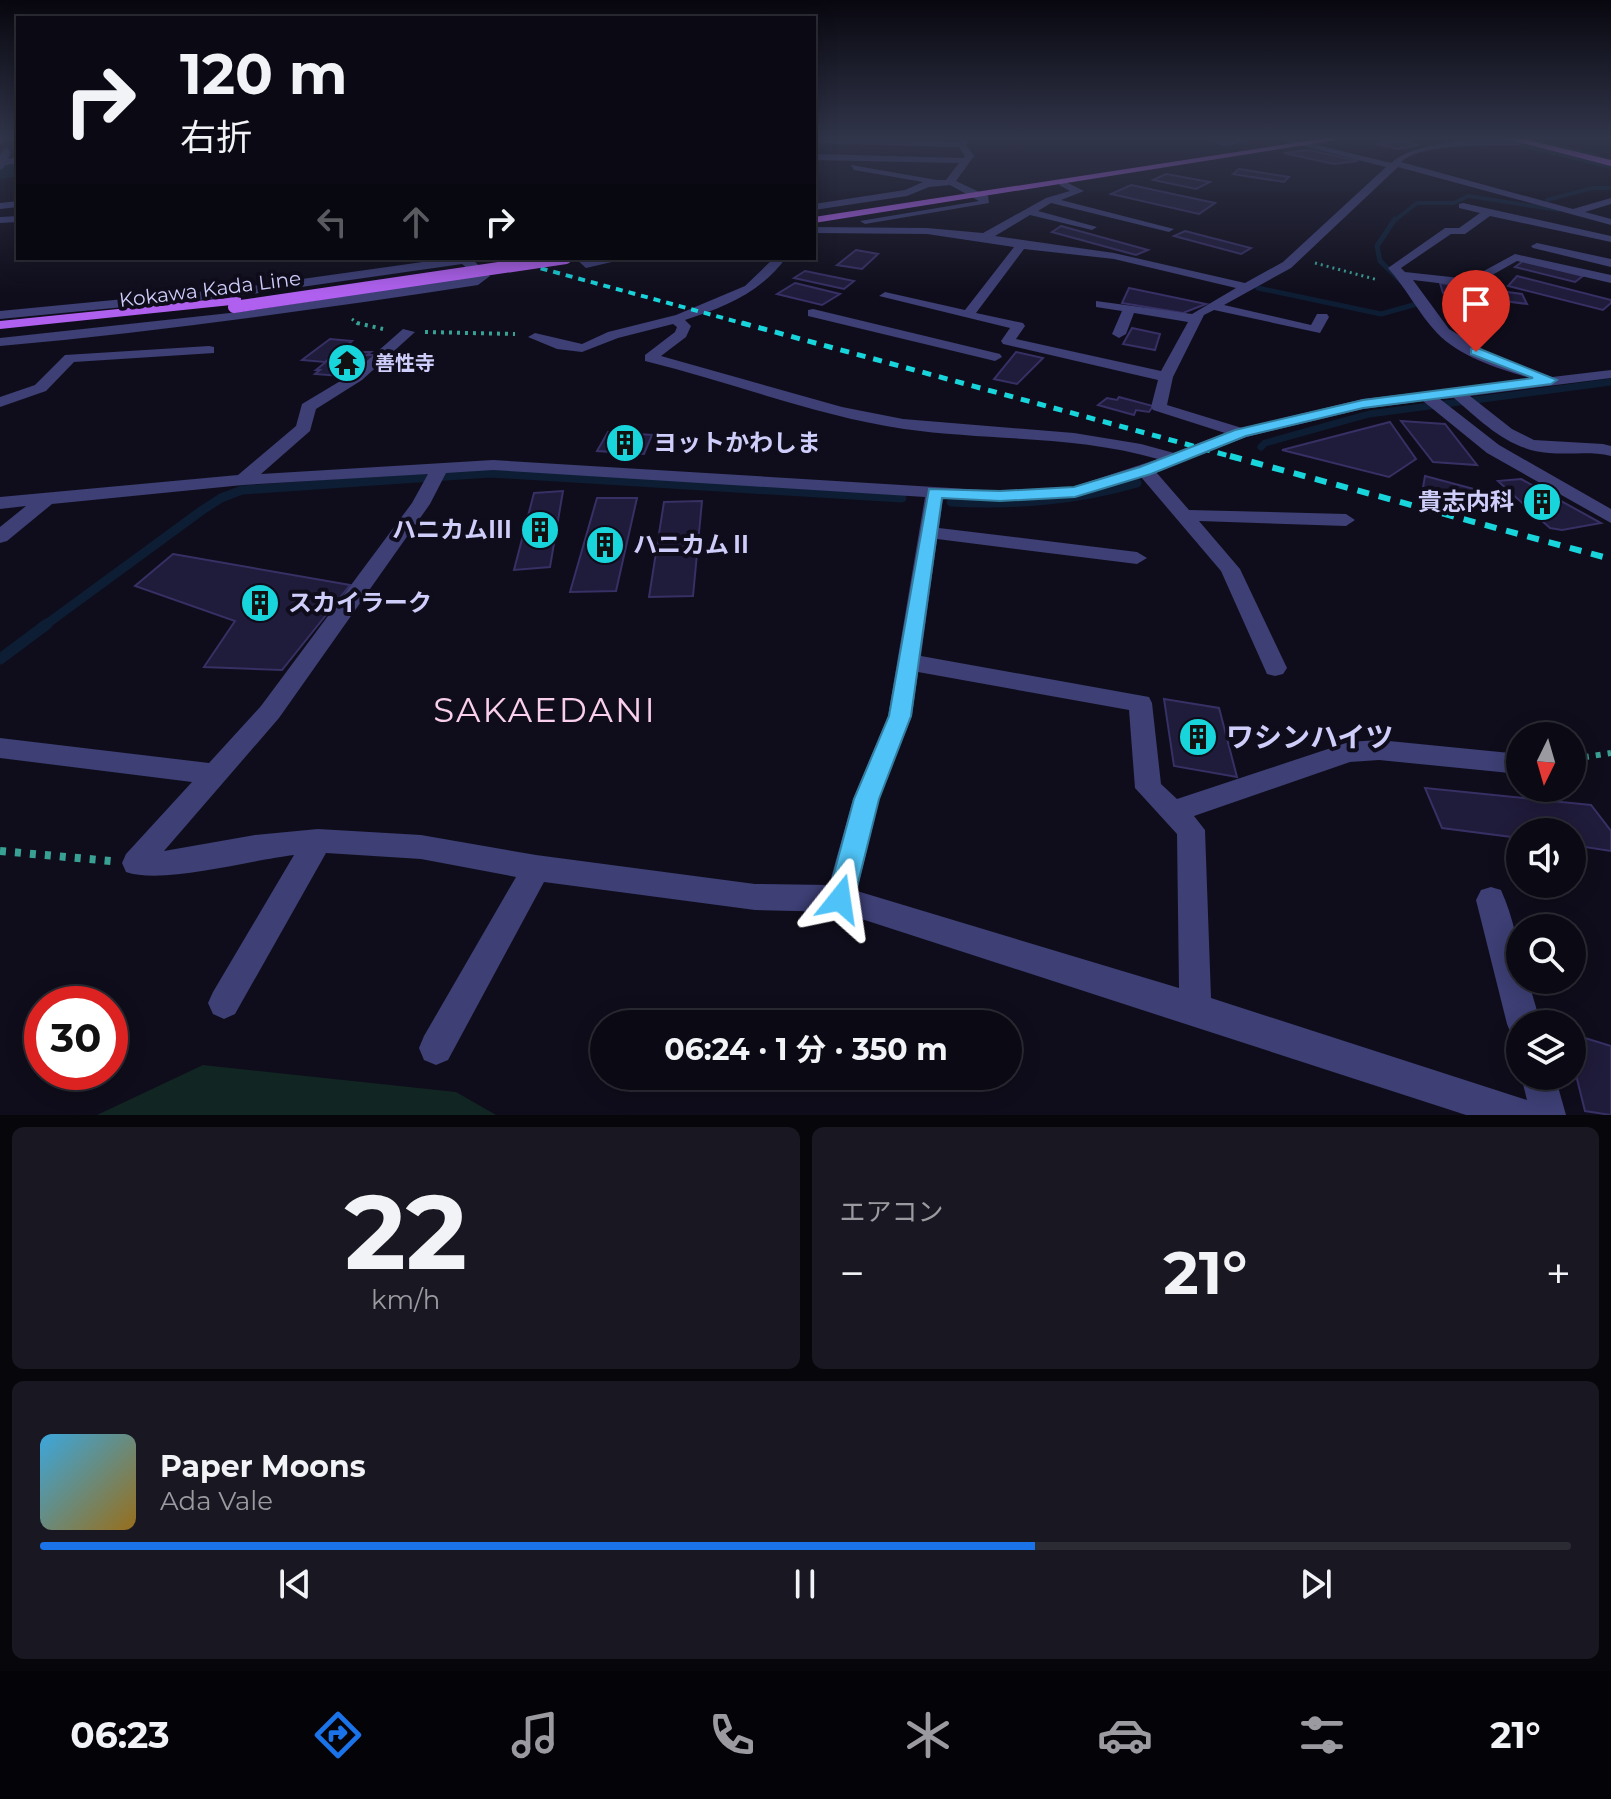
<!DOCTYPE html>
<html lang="ja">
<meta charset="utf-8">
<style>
body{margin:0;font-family:Montserrat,"Noto Sans JP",sans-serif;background:#191822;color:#f1f3f6;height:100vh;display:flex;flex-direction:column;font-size:30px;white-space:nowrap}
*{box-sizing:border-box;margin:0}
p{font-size:26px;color:#9a9aa0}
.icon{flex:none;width:44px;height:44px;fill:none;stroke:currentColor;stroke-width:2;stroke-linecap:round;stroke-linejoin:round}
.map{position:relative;height:1115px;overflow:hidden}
.side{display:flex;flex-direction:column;gap:12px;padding:12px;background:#06060b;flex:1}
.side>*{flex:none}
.guide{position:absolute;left:16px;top:16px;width:800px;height:244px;border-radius:0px;box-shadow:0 4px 20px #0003,0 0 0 2px #2b2b34;background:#0b0a14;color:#f1f3f6;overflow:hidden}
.needle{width:52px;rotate:185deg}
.buttons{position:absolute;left:1506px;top:722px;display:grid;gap:16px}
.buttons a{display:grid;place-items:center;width:80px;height:80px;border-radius:50%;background:#0b0a14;box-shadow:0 4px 20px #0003,0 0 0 2px #2b2b34;font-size:40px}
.speed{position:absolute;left:24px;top:986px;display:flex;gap:16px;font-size:40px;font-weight:700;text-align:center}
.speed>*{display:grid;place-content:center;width:104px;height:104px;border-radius:50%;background:#0b0a14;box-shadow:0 4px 20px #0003,0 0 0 2px #2b2b34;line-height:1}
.speed .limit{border:12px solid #d22;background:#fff;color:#111}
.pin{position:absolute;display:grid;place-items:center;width:68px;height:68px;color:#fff;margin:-82px -34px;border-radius:50% 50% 50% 0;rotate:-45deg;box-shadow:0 0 8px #0007}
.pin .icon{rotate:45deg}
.me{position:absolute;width:88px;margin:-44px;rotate:15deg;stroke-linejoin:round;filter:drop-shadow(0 0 6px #0008)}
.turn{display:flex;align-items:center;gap:28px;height:168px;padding:0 32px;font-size:36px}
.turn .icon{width:104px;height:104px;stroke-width:2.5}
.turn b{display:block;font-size:56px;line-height:68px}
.lanes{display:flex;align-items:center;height:76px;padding:0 32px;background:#0003;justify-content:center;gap:40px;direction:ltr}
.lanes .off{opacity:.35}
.big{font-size:60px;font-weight:700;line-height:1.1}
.side .widget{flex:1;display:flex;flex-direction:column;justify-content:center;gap:12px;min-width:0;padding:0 28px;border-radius:12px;background:#191822}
.side .dial{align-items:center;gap:0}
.dial b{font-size:104px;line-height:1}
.song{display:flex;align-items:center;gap:24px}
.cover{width:96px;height:96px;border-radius:12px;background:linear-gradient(135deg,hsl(200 70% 55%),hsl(40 70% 35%))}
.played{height:8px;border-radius:4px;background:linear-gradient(90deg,#1a73e8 65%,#2b2b34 65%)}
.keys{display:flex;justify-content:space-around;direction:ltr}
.heat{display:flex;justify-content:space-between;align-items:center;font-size:44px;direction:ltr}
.side .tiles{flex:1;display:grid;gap:12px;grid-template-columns:1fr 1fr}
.widget:last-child{grid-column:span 2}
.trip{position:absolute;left:590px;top:1010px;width:432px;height:80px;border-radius:40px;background:#0b0a14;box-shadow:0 4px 20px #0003,0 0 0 2px #2b2b34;font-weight:700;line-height:80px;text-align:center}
.tabs{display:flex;height:128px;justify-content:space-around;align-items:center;background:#040408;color:#9a9aa0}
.tabs .icon{width:56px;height:56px}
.tabs .active{color:#1a73e8}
.tabs b{font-size:36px;color:#f1f3f6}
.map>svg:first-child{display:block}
.green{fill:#112522}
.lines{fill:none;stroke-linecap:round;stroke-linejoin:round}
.stream-far4{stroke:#0d1e34;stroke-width:4}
.stream-far3{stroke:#0d1e34;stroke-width:5}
.stream-far2{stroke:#0d1e34;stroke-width:7}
.stream-far1{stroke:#0d1e34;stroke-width:9}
.stream{stroke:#0d1e34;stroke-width:11}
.river{fill:#0d1e34;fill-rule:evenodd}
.building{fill:#1f1b3a;stroke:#363064;stroke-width:2}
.path-far3{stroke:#39a194;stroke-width:3;stroke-dasharray:2 4;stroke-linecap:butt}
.path-far2{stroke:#39a194;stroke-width:4;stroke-dasharray:3 5;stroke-linecap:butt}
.path-far1{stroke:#39a194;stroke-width:6;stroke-dasharray:5 7;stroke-linecap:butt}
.path{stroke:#39a194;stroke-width:8;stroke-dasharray:6 9;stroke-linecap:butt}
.street{fill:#3d3f75;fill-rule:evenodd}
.primary{fill:#af60ee;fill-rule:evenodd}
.rail-far2{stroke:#18d5db;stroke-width:4;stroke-dasharray:7 6;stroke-linecap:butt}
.rail-far1{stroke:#18d5db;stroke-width:5;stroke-dasharray:9 8;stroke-linecap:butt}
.rail{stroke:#18d5db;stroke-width:6;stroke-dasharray:12 10;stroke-linecap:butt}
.street-bridge{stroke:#3d3f75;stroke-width:9}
.primary-bridge{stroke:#af60ee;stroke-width:12}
.route{fill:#4fc3f7;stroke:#337fa1;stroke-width:2}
.labels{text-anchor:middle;stroke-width:8;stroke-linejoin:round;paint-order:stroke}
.far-street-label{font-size:20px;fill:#cfcdfa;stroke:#0f0d1b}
.far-poi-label{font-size:20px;font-weight:bold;fill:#cfcdfa;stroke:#0f0d1b;text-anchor:start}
.poi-label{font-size:24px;font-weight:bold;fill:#cfcdfa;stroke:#0f0d1b;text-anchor:start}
.near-poi-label{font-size:28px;font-weight:bold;fill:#cfcdfa;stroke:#0f0d1b;text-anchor:start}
.near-quarter-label{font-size:34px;letter-spacing:2px;fill:#facfed;stroke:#0f0d1b}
</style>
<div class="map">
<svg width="1611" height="1115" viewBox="0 0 1611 1115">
<rect width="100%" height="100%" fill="#0f0d1b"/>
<polygon class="green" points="203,1065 456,1092 496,1115 97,1115"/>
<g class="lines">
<g class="stream-far4">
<polyline points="1523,138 1598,156"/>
<polyline points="1521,145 1611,167"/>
<polyline points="1,177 18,174"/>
<polyline points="1547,200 1592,188 1611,188"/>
<polyline points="1394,221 1417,203 1454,203 1468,196 1558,210 1549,207"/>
</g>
<g class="stream-far3">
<polyline points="1395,219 1377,246 1380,261 1402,282"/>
<polyline points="1258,288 1381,314 1417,304"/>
</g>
<polyline class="stream-far2" points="1261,447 1265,443 1369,414 1611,382"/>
<g class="stream-far1">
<path d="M951,502c65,3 124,-1 186,-19"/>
<polyline points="44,626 201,511 221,498 242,490 490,473 902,498"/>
</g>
<polyline class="stream" points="0,659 47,624"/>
<polygon class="river" points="18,158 18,172 0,176 0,162"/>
</g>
<g class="building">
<polygon points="1398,140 1420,145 1397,149 1375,144"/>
<polygon points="1309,150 1358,161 1334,164 1284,153"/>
<polygon points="1239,169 1289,177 1284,182 1233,174"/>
<polygon points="1166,174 1210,182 1196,189 1153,180"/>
<polygon points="1131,185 1215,203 1199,214 1111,194"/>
<polygon points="1061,226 1148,250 1136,255 1052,232"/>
<polygon points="1185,231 1251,248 1241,254 1174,236"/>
<polygon points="856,250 878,254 862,269 837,265"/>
<polygon points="1523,261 1583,276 1575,282 1515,267"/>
<polygon points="805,271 854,281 844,289 794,278"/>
<polygon points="1517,276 1611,300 1611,303 1603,310 1508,286"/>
<polygon points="795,283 840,294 822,305 777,294"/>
<polygon points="1440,283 1522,294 1527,304 1443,293"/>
<polygon points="1129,288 1206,304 1183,313 1122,303"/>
<polygon points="1132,328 1160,334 1155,350 1123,344"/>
<polygon points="330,339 352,341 325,362 302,360"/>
<polygon points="338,352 371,352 367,355 379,355 354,377 315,374 320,370 316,370"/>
<polygon points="1016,352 1043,358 1017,384 994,379"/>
<polygon points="1119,397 1153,406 1149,412 1136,410 1134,415 1098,405 1107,398 1117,400"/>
<polygon points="1401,421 1445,424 1477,465 1433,462"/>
<polygon points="1390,422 1416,459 1389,477 1282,450"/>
<polygon points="608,432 652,435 644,454 597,451"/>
<polygon points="1425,476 1493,494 1498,505 1492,512 1422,493"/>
<polygon points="1521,479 1601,523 1562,530 1550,528 1498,481"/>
<polygon points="563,491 550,567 514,570 534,493"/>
<polygon points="597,498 637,498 616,591 570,592"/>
<polygon points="702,501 693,596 649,597 664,502"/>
<polygon points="173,554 350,585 282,670 204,667 235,621 135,586"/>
<polygon points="1164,699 1219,708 1237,777 1174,766"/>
<polygon points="1425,788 1591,805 1611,831 1611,851 1572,845 1572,832 1520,832 1520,838 1442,828"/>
<polygon points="1572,1034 1611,1046 1611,1115 1585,1111 1572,1059"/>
</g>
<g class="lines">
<g class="path-far3">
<polyline points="1315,263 1378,280"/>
<polyline points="352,319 359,325"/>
</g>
<g class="path-far2">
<polyline points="357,323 383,329"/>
<polyline points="425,332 515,334"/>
</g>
<polyline class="path-far1" points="1572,759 1611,753"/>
<polyline class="path" points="0,851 111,861"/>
<g class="street">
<polygon points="0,138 11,138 0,143"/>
<polygon points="814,138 959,142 960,138 968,138 966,145 974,156 956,181 988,196 989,203 865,224 860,221 979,201 950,185 929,187 907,196 814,210 814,204 905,190 923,182 854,170 851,165 937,180 946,180 959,163 814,160 814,154 963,158 965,156 959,147 814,143"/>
<polygon points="1200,138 1260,138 1225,146"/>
<path d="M1272,138h16l103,25c24,-23 101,-26 134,-23l-3,5c-30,1 -99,-3 -121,17l172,47 38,-11v6l-26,8 26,7v6l-213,-58 -107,101 -67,37 87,20 6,-11h10l2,3 -9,16 -106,-23 -10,5 -31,62 -6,28 75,23 121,-29 170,-20c-33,-10 -72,-21 -96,-46 -18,-19 -31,-45 -49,-65l57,-40h14l21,-15 -21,-5v-4l4,-1 148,33v6l-121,-26 -25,18h-14l-50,34 4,4 64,7 46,-25 96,21v8l-94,-22 -46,26 -58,-7 36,49 42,25 61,23 59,-7v8l-141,18 42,33 22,11 69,4 8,2v10c-21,-5 -41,-1 -62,-3 -40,-3 -66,-30 -95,-55l-14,1 59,46 112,64v14l-124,-70 -64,-52 -60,8 -117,28 -90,35 33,38 157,4 9,6 -9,6 -147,-5 41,48 47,99 -4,6 -8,2 -8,-2 -46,-103 -80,-94 -66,20 -75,4 -57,-3 -4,30 198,24 10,6 -10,6 -200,-25 -16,117 228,41 3,6 9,81 16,15 172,-57 30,-2 141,14v20l-141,-14 -29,2 -156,54 11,14 6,168 316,102 -6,-24h34l11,39h-100l-626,-203 -85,-2 -211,-28 -96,178 -12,5 -12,-5 -5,-12 5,-12 92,-159 -95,-18 -95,-6 -91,161 -11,5 -11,-5 -5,-11 5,-11 81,-137c-44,5 -131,30 -168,17l-4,-9 4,-9 66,-72 -192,-24v-20l209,25 52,-57 151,-203 16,-29 -185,11 -191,19 -45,37 -7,2v-16l26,-21 -26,3v-12l238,-22 58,-49 6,-22 50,-30 51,-45 12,3 -53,48 -46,29 -6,22 -49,43 232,-14 507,31 73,-4 85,-28c-83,-24 -169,-18 -254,-30 -88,-13 -173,-47 -259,-68v-6l30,-23 2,-5 -4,-3 -55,14 -36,14 -25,-3 -29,-12 7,-4 47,11 26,-12 68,-17 69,-29 29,-28h12c-26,35 -61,49 -101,62l6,6 -5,11 -25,19 181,51 61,12 171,14 67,11 33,9 51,-20 -72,-23 -2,-3 7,-27 -155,-36 -2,-3 9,-13 -131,-32 6,-4 80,18 49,-63 -87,-13 -113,-1v-6l113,1 56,5 63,-35 24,-7 -11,-6 3,-5 22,11 -23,9 113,29 -5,3 -118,-29 -13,8 59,16 -5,3 -62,-15 -35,21 119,17 131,30 38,-21 103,-95zM1024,249l90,10 122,29 -44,26 -96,-13v6l26,4 -10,23 7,4 7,-4 8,-21 54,9 -27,49 -145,-32 9,-13 -2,-3 -47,-10zM493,470l432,27 -37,219 -35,83 -24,86 -74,-1 -219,-29 -115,-20 -103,-6 -63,6 -91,16 115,-133 151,-214 16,-31zM918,672l211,38 6,78 42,46 2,154 -322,-97 22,-92 33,-83z"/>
<polygon points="18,157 18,163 0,166 0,160"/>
<polygon points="18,201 18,207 0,209 0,203"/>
<polygon points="18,216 18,222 0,223 0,217"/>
<polygon points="1537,243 1611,259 1611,267 1533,248 1531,246"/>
<path d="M451,258l21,1 18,17 -12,9c-159,24 -318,47 -478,61v-8l239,-26 238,-36 -15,-12 -224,32 -238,23v-8l238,-23z"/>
<polygon points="575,258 629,258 586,268"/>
<polygon points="813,309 1000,354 1002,357 995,361 808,316 808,310"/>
<polygon points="209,346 214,347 214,353 74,362 46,391 0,407 0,397 35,385 65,355"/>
<path d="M1491,887l10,3c13,29 19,59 19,90h8l13,44h-21v15l-8,-3 -5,-12 -31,-124 5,-10z"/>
</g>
<g class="primary">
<polygon points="1327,138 1349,138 814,223 814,217"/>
<polygon points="1503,138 1519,138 1611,160 1611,166"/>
<polygon points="236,297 241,298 241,304 0,329 0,321"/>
</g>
<polyline class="rail-far2" points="503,258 749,325"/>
<polyline class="rail-far1" points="742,323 1237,458"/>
<polyline class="rail" points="1230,456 1611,559"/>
<polyline class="street-bridge" points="0,165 6,153"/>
<polyline class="primary-bridge" points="234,307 566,258"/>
</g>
<linearGradient id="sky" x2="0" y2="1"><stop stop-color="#08070f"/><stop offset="0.47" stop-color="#31354a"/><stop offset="1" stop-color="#31354a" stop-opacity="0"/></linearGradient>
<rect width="1611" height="294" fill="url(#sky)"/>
<polygon class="route" points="1471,349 1480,349 1557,380 1551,384 1363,408 1246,436 1151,474 1075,497 1000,501 942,498 911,716 879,799 854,899 850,908 840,911 831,908 827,899 854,799 889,716 929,489 1000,491 1074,487 1140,467 1235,430 1363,400 1533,378 1471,354"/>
<defs>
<symbol id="temple-disc" viewBox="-11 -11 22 22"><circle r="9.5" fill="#18d5db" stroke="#0f0d1b"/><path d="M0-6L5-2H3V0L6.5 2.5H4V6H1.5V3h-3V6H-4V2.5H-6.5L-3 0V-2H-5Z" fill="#111"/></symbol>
<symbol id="building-disc" viewBox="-11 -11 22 22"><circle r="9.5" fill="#18d5db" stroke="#0f0d1b"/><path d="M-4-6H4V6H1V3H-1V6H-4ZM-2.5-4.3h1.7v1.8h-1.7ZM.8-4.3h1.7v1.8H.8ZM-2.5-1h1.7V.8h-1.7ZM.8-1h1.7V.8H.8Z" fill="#111"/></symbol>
</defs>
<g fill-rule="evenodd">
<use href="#temple-disc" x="325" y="341" width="44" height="44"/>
<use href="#building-disc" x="603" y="421" width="44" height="44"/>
<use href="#building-disc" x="1520" y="480" width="44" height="44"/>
<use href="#building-disc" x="518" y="508" width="44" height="44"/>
<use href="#building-disc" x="583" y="523" width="44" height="44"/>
<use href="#building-disc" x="238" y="581" width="44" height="44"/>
<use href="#building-disc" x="1176" y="715" width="44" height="44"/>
</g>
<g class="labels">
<g class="far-street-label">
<text transform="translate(210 289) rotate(-7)" y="7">Kokawa Kada Line</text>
</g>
<g class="far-poi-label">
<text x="375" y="370">善性寺</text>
</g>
<g class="poi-label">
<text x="653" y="451">ヨットかわしま</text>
<text x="1514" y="510" text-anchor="end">貴志内科</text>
<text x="512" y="538" text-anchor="end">ハニカムⅢ</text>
<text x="633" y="553">ハニカムⅡ</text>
<text x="288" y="611">スカイラーク</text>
</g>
<g class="near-poi-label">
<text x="1226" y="747">ワシンハイツ</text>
</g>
<g class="near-quarter-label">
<text x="545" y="722">SAKAEDANI</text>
</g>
</g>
</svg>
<div class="buttons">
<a><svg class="needle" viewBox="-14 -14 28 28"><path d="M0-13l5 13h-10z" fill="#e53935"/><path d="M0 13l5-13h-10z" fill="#9a9aa0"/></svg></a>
<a><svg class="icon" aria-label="sound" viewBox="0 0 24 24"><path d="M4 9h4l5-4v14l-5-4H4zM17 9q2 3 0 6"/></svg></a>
<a><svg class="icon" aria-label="search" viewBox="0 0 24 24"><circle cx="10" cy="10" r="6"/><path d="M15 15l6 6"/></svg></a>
<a><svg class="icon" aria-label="layers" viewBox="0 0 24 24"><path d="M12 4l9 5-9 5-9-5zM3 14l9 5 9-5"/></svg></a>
</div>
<div class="speed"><div class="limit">30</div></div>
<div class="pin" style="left:1476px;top:352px;background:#d93025"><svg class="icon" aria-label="arrive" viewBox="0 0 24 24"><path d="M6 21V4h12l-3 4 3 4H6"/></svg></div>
<svg class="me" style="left:840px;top:899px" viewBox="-20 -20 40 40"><path d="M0-17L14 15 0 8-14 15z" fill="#4fc3f7" stroke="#fff" stroke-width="4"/></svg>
<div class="trip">06:24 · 1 分 · 350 m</div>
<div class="guide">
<div class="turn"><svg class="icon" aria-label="right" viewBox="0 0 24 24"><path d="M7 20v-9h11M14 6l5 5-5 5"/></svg><div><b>120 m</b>右折</div></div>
<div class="lanes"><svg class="icon off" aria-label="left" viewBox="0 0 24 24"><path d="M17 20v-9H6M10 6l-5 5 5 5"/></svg><svg class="icon off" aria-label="ahead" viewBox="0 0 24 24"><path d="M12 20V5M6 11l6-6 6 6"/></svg><svg class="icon" aria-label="right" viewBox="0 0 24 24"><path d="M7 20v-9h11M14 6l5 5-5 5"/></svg></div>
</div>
</div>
<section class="side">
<div class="tiles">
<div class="widget dial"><b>22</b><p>km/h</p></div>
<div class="widget"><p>エアコン</p>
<div class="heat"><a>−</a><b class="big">21°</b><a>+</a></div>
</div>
<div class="widget">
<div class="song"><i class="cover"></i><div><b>Paper Moons</b><p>Ada Vale</p></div></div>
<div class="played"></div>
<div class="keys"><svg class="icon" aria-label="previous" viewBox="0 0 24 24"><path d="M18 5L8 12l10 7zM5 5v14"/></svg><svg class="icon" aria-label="pause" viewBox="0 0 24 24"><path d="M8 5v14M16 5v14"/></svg><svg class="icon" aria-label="next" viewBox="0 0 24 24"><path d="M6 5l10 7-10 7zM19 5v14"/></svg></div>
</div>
</div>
</section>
<nav class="tabs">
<b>06:23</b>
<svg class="icon active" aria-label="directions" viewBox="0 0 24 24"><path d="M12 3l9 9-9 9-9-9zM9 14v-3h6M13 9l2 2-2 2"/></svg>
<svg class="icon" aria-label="music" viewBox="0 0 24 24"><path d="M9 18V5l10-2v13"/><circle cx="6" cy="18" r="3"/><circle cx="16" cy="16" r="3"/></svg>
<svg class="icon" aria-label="phone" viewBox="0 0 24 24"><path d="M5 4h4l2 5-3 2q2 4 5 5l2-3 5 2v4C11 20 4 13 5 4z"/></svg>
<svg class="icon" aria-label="climate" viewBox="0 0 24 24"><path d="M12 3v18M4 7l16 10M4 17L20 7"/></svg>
<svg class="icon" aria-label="car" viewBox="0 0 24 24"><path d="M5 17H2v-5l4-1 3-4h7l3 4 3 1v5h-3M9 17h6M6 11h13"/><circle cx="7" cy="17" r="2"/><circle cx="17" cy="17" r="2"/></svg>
<svg class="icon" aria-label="filters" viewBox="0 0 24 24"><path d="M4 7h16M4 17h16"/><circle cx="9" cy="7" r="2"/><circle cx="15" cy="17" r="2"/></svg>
<b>21°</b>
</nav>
